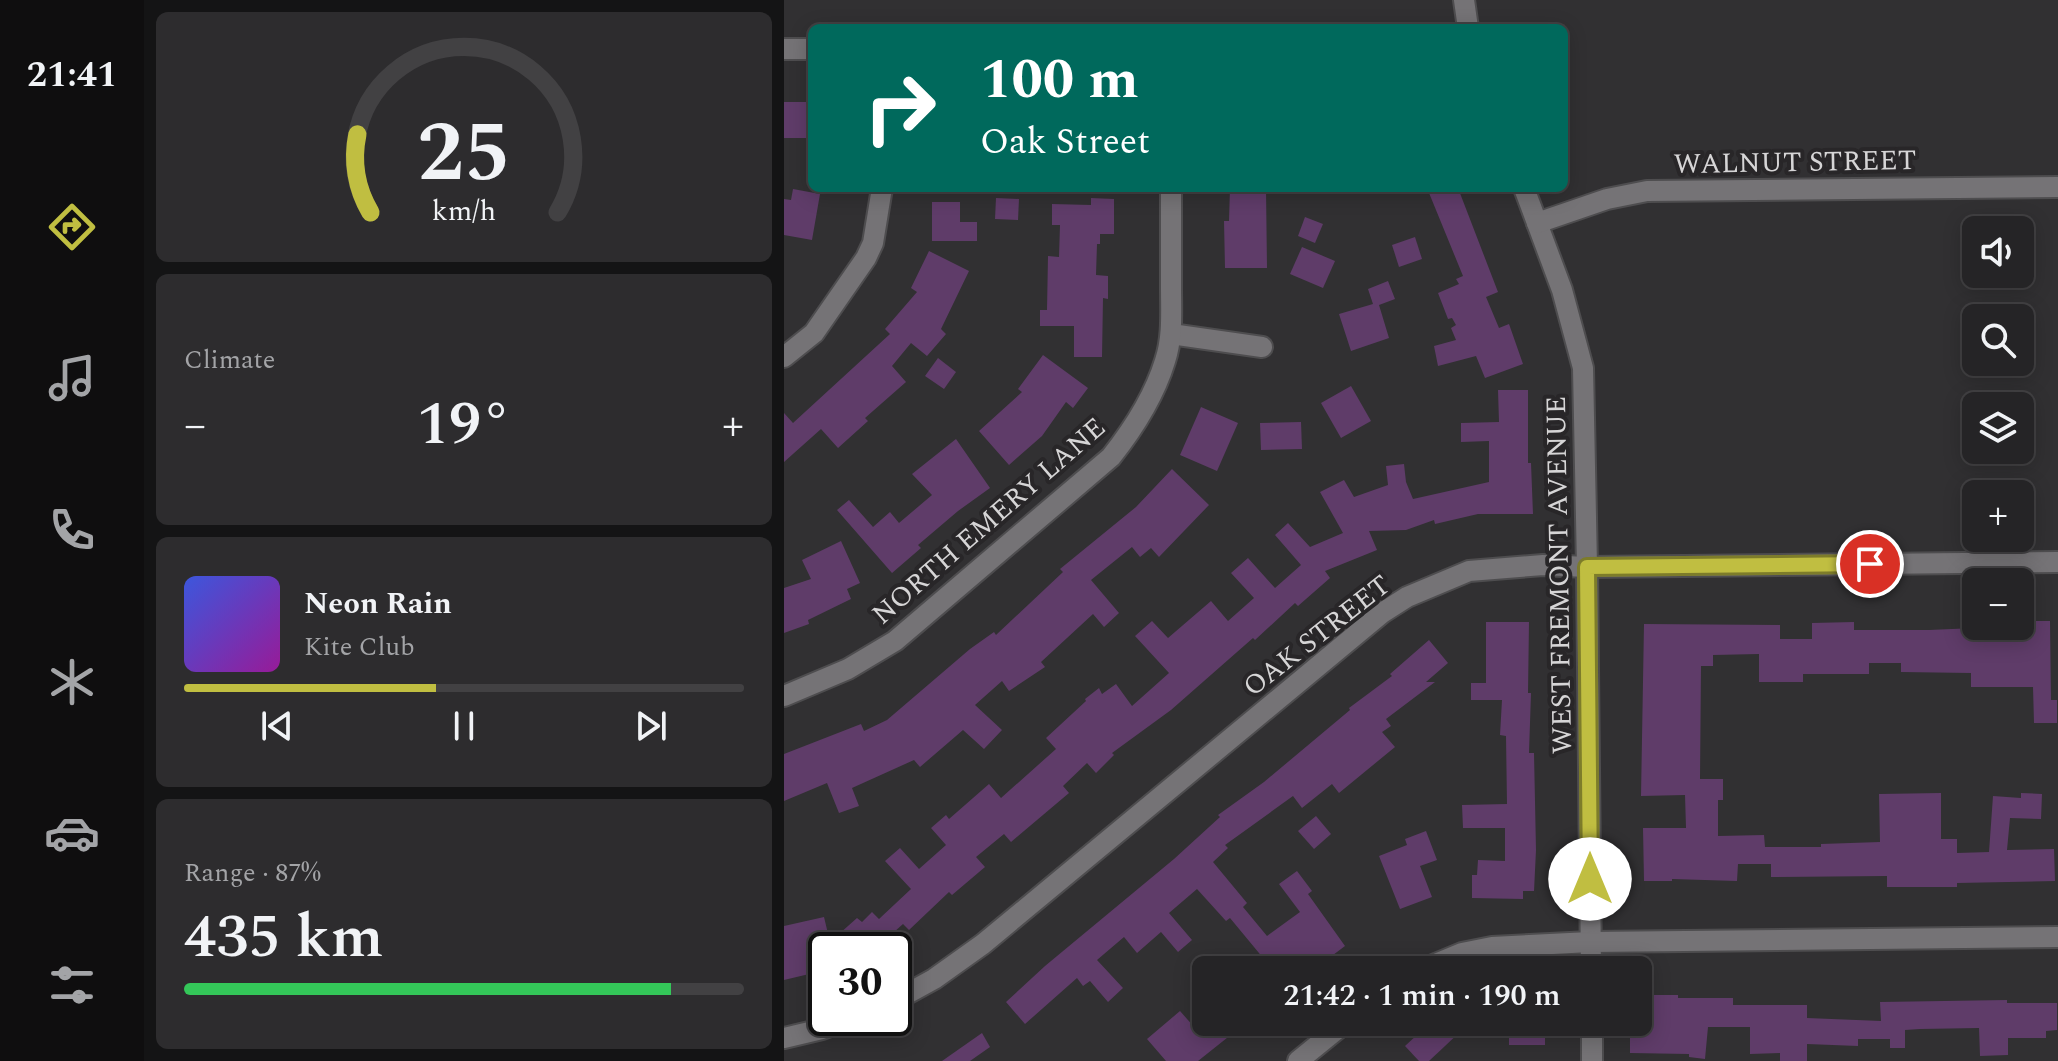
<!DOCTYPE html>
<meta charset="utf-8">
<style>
body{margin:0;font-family:Spectral,serif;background:#2d2c2e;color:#f1f3f6;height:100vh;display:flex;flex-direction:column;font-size:30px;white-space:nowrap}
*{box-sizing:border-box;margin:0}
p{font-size:26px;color:#a3a4a7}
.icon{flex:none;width:44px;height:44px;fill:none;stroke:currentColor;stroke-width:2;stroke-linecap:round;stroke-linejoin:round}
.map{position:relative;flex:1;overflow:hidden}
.drawer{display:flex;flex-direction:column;gap:12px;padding:12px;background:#141415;width:640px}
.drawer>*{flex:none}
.banner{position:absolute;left:24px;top:24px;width:760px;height:168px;border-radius:12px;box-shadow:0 4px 20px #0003,0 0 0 2px #424143;background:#00695c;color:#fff;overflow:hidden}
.buttons{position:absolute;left:1178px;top:216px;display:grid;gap:16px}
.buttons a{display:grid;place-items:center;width:72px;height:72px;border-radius:12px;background:#252426;box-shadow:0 4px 20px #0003,0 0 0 2px #424143;font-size:40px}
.speed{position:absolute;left:24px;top:932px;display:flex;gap:16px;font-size:40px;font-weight:700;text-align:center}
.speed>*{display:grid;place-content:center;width:104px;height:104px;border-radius:50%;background:#252426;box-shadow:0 4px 20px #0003,0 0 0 2px #424143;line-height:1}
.speed .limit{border:4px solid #111;border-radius:12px;background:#fff;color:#111}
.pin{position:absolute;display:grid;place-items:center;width:68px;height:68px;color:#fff;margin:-34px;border:4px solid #fff;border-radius:50%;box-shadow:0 2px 8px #0007}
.me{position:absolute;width:88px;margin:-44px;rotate:0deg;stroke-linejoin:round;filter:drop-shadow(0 0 6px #0008)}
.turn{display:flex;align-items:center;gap:28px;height:168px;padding:0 40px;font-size:36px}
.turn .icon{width:104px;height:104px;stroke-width:2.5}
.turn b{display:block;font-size:56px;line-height:68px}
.big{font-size:60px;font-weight:600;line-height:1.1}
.drawer .card{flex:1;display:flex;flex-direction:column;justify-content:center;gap:12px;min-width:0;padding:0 28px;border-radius:12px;background:#2d2c2e}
.drawer .dial{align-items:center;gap:0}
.dial svg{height:208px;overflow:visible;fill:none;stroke:#424143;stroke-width:7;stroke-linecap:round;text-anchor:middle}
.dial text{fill:#f1f3f6;stroke:none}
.song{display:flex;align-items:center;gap:24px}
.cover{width:96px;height:96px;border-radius:12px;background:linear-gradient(135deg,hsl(230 70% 55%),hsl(300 70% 35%))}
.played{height:8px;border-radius:4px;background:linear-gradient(90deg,#c0be41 45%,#424143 45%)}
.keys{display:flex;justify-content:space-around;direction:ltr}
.heat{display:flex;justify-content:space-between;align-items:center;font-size:44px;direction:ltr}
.charge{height:12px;border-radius:6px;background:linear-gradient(90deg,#34c759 87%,#424143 0)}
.trip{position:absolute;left:408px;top:956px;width:460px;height:80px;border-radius:12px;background:#252426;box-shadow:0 4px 20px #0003,0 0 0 2px #424143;font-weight:600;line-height:80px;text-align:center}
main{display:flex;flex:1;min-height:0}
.tabs{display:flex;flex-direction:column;width:144px;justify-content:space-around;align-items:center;background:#0f0e0f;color:#a3a4a7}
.tabs .icon{width:56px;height:56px}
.tabs .on{color:#c0be41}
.tabs b{font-size:36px;color:#f1f3f6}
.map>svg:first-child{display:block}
.building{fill:#5f3c69}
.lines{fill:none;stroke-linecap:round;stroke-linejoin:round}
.minor-casing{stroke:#4e4d4f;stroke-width:24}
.minor{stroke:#757376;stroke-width:20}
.route-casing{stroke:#7d7c2a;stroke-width:20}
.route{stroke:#c0be41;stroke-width:14}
.labels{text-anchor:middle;stroke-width:8;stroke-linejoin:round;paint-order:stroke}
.street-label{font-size:28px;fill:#d6d5d6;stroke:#282628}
</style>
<main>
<nav class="tabs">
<b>21:41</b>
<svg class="icon on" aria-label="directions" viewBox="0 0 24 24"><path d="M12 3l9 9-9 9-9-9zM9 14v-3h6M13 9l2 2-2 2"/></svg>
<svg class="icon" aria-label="music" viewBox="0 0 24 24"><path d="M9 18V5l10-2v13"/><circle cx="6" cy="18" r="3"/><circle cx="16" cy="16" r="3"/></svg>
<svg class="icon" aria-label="phone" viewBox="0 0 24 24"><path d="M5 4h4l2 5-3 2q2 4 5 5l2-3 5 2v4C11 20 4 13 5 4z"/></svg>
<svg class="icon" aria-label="climate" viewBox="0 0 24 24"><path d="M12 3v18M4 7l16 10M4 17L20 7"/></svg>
<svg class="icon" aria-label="car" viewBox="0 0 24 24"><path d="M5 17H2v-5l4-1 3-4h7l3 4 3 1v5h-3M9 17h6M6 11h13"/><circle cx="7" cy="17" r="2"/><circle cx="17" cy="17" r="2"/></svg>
<svg class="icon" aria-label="filters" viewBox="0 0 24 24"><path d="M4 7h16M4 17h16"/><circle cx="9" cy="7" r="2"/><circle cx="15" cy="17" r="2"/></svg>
</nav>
<section class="drawer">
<div class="card dial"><svg viewBox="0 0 100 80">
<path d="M14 69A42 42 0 1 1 86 69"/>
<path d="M14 69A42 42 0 0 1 9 39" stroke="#c0be41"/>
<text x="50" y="56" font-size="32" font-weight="700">25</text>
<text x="50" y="72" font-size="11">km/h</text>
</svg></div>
<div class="card"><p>Climate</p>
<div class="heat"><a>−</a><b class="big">19°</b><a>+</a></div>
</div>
<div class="card">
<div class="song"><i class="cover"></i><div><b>Neon Rain</b><p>Kite Club</p></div></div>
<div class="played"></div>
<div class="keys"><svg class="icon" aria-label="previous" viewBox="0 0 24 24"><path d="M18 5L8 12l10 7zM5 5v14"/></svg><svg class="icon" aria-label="pause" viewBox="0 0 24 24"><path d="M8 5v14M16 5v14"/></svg><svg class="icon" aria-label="next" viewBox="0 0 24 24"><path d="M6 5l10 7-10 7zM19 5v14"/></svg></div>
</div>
<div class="card"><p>Range · 87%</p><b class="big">435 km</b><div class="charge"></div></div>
</section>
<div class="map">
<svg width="1274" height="1061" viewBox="0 0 1274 1061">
<rect width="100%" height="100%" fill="#313032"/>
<g class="building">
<rect x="0" y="102" width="28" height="36"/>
<polygon points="446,188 482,188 483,268 441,268 440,221 445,221"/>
<polygon points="643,188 674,188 714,292 702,297 715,328 725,324 739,364 701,378 692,356 654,366 650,346 672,340 667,328 672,325 668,318 664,319 654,293 675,284 672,279 679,276"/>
<polygon points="9,189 36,194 28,240 0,235 0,199 7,200"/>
<polygon points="212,198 235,199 234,220 211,219"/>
<polygon points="307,198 330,199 330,234 316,234 316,244 313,244 312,275 324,276 324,299 319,298 318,357 290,357 290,326 256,326 256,310 263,310 264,256 275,257 276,225 268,225 268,204 307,205"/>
<polygon points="148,202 176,202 176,222 193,222 193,241 148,241"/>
<polygon points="521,217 539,224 531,243 514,236"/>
<polygon points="631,237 638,259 615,267 608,245"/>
<polygon points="518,247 551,261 539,288 506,274"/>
<polygon points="145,251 185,271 157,329 162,334 143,356 127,343 108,366 122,382 81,418 84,421 54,448 37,429 0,462 0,413 9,423 106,334 101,329 133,292 127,288"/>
<polygon points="604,281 611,299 595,305 605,338 567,351 555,314 589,304 584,289"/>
<polygon points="259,355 304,388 289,408 282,402 258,436 225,465 195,431 238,392 234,389"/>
<polygon points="154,358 172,372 160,389 141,376"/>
<polygon points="567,386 587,421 557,438 537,403"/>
<polygon points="714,390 744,390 744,463 747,463 749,514 694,514 651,524 650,520 622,530 585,531 593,550 541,571 546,578 514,606 511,603 471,640 469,638 387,710 328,753 330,755 312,773 303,763 279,786 285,793 227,842 220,834 192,857 201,867 168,895 165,892 125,930 119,924 90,950 42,950 42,970 0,980 0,926 40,917 46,942 73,918 78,922 88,912 95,919 127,889 101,861 116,848 135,869 162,845 147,828 162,815 165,819 205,784 217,798 272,749 262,738 302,701 301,699 315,688 318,694 332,684 348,706 385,673 351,636 368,621 384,638 427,601 444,621 470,598 447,573 464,558 491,588 517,565 491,535 504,523 526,547 559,533 536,492 560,480 570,497 604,485 602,466 620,464 622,482 629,499 705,482 705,441 677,442 677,423 715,422"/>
<polygon points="417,407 454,423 433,471 396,455"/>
<polygon points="517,422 518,449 477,450 476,423"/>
<polygon points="172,439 206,488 174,511 134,545 137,548 108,573 53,510 65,500 89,527 106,512 115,523 148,495 128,474"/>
<polygon points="388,469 425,505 375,557 367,548 356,557 348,547 307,580 335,613 320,627 309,614 257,662 261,667 225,691 218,681 191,705 218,730 200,749 179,730 136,767 130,760 68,788 75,806 55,813 43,783 0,801 0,754 77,724 80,731 103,720 186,649 210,632 212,635 279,572 276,569 352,507"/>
<polygon points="57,541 76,583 63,589 67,599 24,620 25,624 0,633 0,588 27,579 18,560"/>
<polygon points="1237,621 1266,621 1267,700 1273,700 1273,723 1250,723 1249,687 1187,687 1187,673 1117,672 1117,663 1085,663 1085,674 1019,674 1019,682 975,682 975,654 929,655 929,666 917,666 916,779 939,779 939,800 934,800 934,836 980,835 981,847 1037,847 1037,844 1096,842 1095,794 1157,793 1157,839 1173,839 1173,853 1205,852 1209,796 1237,798 1237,793 1258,794 1257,819 1226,818 1223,850 1270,849 1271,881 1173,883 1173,887 1103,887 1103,876 987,877 987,864 954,864 953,881 888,879 888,881 860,881 859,828 902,828 901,795 857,796 860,624 996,625 996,639 1028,639 1028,623 1070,622 1070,630 1145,630 1237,626"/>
<polygon points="702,622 745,622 744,693 747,693 745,753 750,753 752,850 750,891 739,891 739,899 688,898 688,875 693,875 694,860 721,861 721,828 679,828 678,805 723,804 722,736 716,735 718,700 687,700 687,683 702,683"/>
<polygon points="645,640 664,663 642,682 651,682 602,719 607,726 598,732 611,747 555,793 548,784 518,808 509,796 441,845 444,848 429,862 463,903 459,907 483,936 516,912 495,884 513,871 528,891 524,894 561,946 529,970 489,970 446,918 442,921 413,889 385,913 408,940 394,952 377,932 353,953 340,937 313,960 339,988 324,1002 306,981 299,986 293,978 241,1024 222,1002 261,966 390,859 436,817 434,815 480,782 566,710 565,708 608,676 606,674"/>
<polygon points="532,816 547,834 530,849 514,831"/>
<polygon points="642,831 653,860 636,866 648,897 616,909 595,856 623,845 621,839"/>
<polygon points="864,995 894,995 894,998 949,998 949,1005 1023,1005 1023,1018 1097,1021 1096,1002 1223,1000 1223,1003 1273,1003 1273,1030 1262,1031 1262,1038 1224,1038 1224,1055 1196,1056 1195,1028 1136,1029 1121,1030 1121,1048 1106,1048 1106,1039 1074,1039 1074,1046 1023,1044 1023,1061 996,1061 996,1053 966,1054 966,1027 924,1027 921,1059 905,1057 905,1054 846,1053 846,1022 854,1022 854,1010 864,1010"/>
<polygon points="396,1011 411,1028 418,1022 463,1022 414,1061 382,1061 363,1039"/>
<polygon points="647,1022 669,1022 677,1031 645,1061 635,1061 621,1046"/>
<rect x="725" y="1022" width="36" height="23"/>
<polygon points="198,1033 206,1047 186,1061 158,1061"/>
</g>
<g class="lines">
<defs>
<g id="minor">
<polyline points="680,0 684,28"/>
<polyline points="0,49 28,49"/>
<polyline points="740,188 778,290 799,368 803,567 807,970"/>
<polyline points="753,223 823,199 863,191 1274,187"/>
<polyline points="387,334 478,347"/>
<polyline points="0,357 30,333 82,258 89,243 98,188"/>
<path d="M0,696l64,-27 47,-28 216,-184c23,-29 43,-60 54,-96 8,-24 6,-49 6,-74 0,-33 0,-66 0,-99"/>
<polyline points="637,970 678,953 708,947 806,942 1274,937"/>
<polyline points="110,1001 150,979 199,944 598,613 623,597 685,571 759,565 803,567 1274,562"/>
<polyline points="808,1022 808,1061"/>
<polyline points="0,1038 38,1029 67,1018"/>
<polyline points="514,1061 562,1022"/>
</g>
</defs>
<use href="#minor" class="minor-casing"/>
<use href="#minor" class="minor"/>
</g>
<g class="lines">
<defs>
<polyline id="route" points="806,879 803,567 1086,564"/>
</defs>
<use href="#route" class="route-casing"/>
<use href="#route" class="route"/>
</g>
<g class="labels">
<g class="street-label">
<text transform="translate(1011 161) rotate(-1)" y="10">WALNUT STREET</text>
<text transform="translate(204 520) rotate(-41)" y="10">NORTH EMERY LANE</text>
<text transform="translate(774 575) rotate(-91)" y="10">WEST FREMONT AVENUE</text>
<text transform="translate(532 635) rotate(-38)" y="10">OAK STREET</text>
</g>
</g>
</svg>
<div class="buttons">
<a><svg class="icon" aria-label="sound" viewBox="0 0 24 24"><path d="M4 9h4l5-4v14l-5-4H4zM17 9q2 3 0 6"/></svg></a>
<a><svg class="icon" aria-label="search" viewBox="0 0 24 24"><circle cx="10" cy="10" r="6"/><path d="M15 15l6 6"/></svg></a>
<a><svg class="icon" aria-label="layers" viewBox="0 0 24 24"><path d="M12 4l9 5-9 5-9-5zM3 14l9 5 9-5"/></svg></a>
<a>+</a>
<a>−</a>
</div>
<div class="speed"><div class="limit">30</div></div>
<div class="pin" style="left:1086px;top:564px;background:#d93025"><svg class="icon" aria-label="arrive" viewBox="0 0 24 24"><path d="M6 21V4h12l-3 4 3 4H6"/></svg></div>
<svg class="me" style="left:806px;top:879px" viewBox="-20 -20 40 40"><circle r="19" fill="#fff"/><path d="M0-13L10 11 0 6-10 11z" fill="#c0be41"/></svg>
<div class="trip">21:42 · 1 min · 190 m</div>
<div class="banner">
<div class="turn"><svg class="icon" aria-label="right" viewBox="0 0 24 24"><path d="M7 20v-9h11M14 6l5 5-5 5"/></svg><div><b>100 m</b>Oak Street</div></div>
</div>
</div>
</main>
